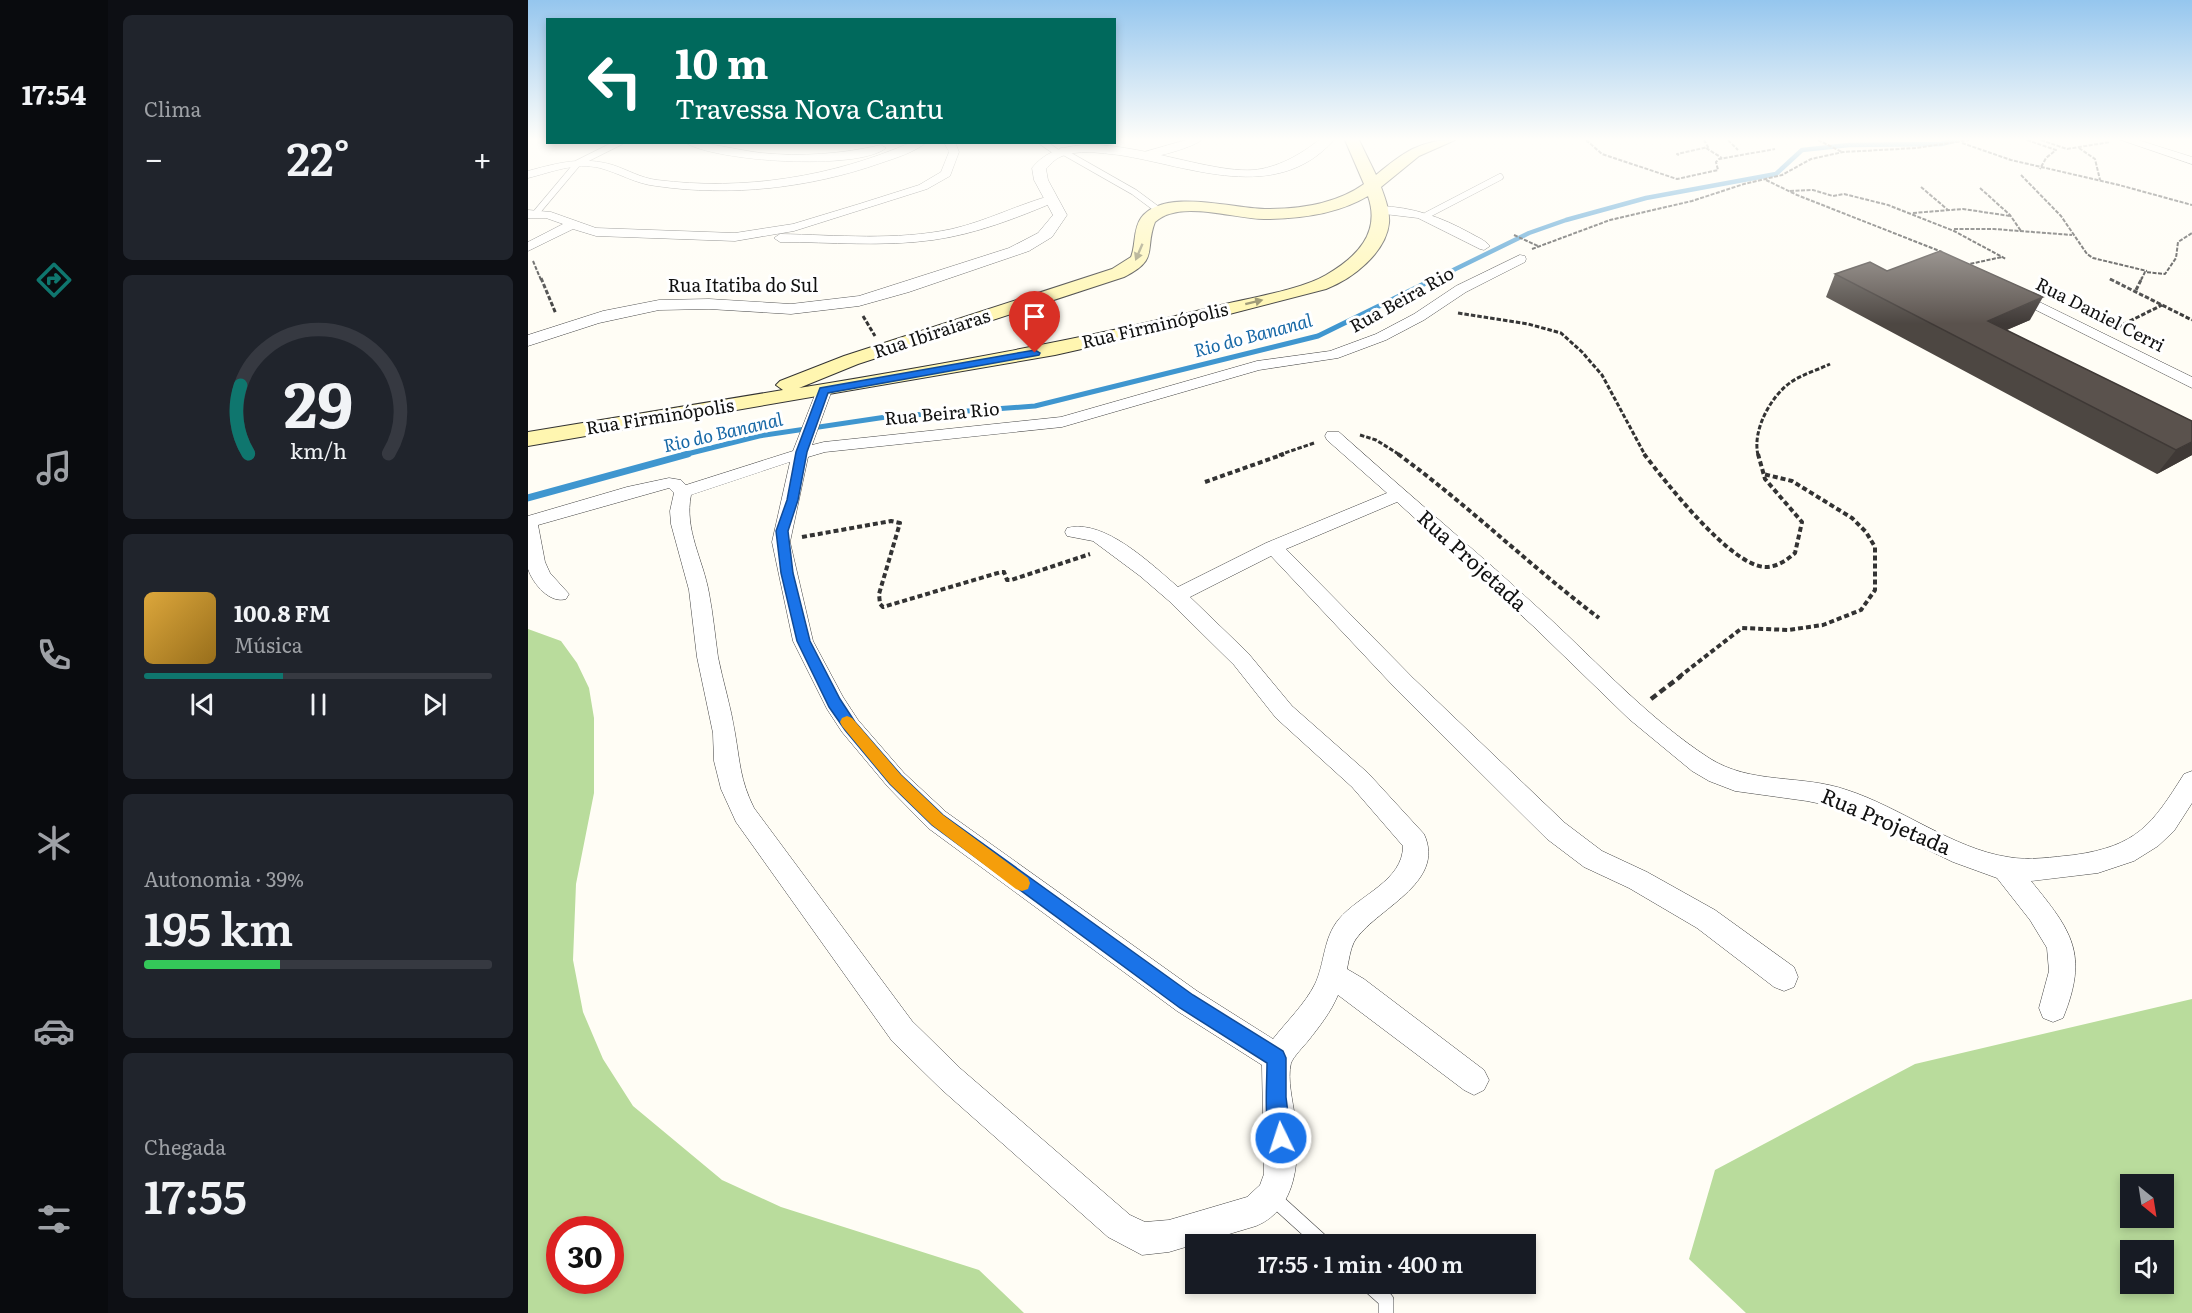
<!DOCTYPE html>
<html lang="pt">
<meta charset="utf-8">
<style>
body{margin:0;font-family:Literata,serif;background:#20242c;color:#f1f3f6;height:100vh;display:flex;flex-direction:column;font-size:22px;white-space:nowrap}
*{box-sizing:border-box;margin:0}
p{font-size:20px;color:#9ea1a6}
.icon{flex:none;width:33px;height:33px;fill:none;stroke:currentColor;stroke-width:2;stroke-linecap:round;stroke-linejoin:round}
.map{position:relative;flex:1;overflow:hidden}
.details{display:flex;flex-direction:column;gap:15px;padding:15px;background:#0d0f14;width:420px}
.details>*{flex:none}
.hud{position:absolute;left:18px;top:18px;width:570px;height:126px;border-radius:0px;box-shadow:0 3px 9px #0003;background:#00695c;color:#fff;overflow:hidden}
.needle{width:39px;rotate:150deg}
.fabs{position:absolute;left:1592px;top:1174px;display:grid;gap:12px}
.fabs a{display:grid;place-items:center;width:54px;height:54px;border-radius:0px;background:#171b24;box-shadow:0 3px 9px #0003;font-size:30px}
.speed{position:absolute;left:18px;top:1216px;display:flex;gap:12px;font-size:30px;font-weight:700;text-align:center}
.speed>*{display:grid;place-content:center;width:78px;height:78px;border-radius:50%;background:#171b24;box-shadow:0 3px 9px #0003;line-height:1}
.speed .limit{border:9px solid #d22;background:#fff;color:#111}
.pin{position:absolute;display:grid;place-items:center;width:51px;height:51px;color:#fff;margin:-62px -26px;border-radius:50% 50% 50% 0;rotate:-45deg;box-shadow:0 0 6px #0007}
.pin .icon{rotate:45deg}
.me{position:absolute;width:66px;margin:-33px;rotate:356deg;stroke-linejoin:round;filter:drop-shadow(0 0 4px #0008)}
.turn{display:flex;align-items:center;gap:21px;height:126px;padding:0 30px;font-size:27px}
.turn .icon{width:78px;height:78px;stroke-width:2.5}
.turn b{display:block;font-size:42px;line-height:51px}
.big{font-size:45px;font-weight:600;line-height:1.1}
.details .widget{flex:1;display:flex;flex-direction:column;justify-content:center;gap:9px;min-width:0;padding:0 21px;border-radius:9px;background:#20242c}
.details .dial{align-items:center;gap:0}
.dial svg{height:156px;overflow:visible;fill:none;stroke:#363941;stroke-width:7;stroke-linecap:round;text-anchor:middle}
.dial text{fill:#f1f3f6;stroke:none}
.song{display:flex;align-items:center;gap:18px}
.cover{width:72px;height:72px;border-radius:9px;background:linear-gradient(135deg,hsl(40 70% 55%),hsl(40 70% 35%))}
.played{height:6px;border-radius:3px;background:linear-gradient(90deg,#0f766e 40%,#363941 40%)}
.keys{display:flex;justify-content:space-around;direction:ltr}
.heat{display:flex;justify-content:space-between;align-items:center;font-size:33px;direction:ltr}
.charge{height:9px;border-radius:4px;background:linear-gradient(90deg,#34c759 39%,#363941 0)}
.trip{position:absolute;left:657px;top:1234px;width:351px;height:60px;border-radius:0px;background:#171b24;box-shadow:0 3px 9px #0003;font-weight:600;line-height:60px;text-align:center}
main{display:flex;flex:1;min-height:0}
.tabs{display:flex;flex-direction:column;width:108px;justify-content:space-around;align-items:center;background:#090b0e;color:#9ea1a6}
.tabs .icon{width:42px;height:42px}
.tabs .selected{color:#0f766e}
.tabs b{font-size:27px;color:#f1f3f6}
.map>svg:first-child{display:block}
.forest{fill:#b9dc9c;fill-rule:evenodd}
.lines{fill:none;stroke-linecap:round;stroke-linejoin:round}
.stream-far2{stroke:#3f96cf;stroke-width:4.5}
.stream-far1{stroke:#3f96cf;stroke-width:5}
.stream{stroke:#3f96cf;stroke-width:7}
.service-far1-casing{stroke:#444;stroke-width:7}
.service-casing{stroke:#444;stroke-width:16}
.minor-casing{stroke:#444;stroke-width:1}
.tertiary-casing{stroke:#444;stroke-width:1}
.secondary-casing{stroke:#333;stroke-width:2}
.path-far3{stroke:#333;stroke-width:2;stroke-dasharray:4 1.5;stroke-linecap:butt}
.path-far2{stroke:#333;stroke-width:3;stroke-dasharray:4.5 2;stroke-linecap:butt}
.path-far1{stroke:#333;stroke-width:4;stroke-dasharray:5 3;stroke-linecap:butt}
.path{stroke:#333;stroke-width:4.5;stroke-dasharray:7 4;stroke-linecap:butt}
.service-far1{stroke:#fff;stroke-width:6}
.service{stroke:#fff;stroke-width:15}
.minor{fill:#fff;fill-rule:evenodd}
.tertiary{fill:#fff;fill-rule:evenodd}
.secondary{fill:#fff6b0;fill-rule:evenodd}
.wall{fill:#4d4742}
.shaded-wall{fill:#3f3936}
.building{fill:#5a524d;stroke:#3f3936;stroke-width:1.5}
.oneway{fill:#948f68}
.route{fill:#1a73e8;stroke:#114b97;stroke-width:1.5}
.slow{fill:#f59e0b}
.labels{text-anchor:middle;stroke-width:6;stroke-linejoin:round;paint-order:stroke}
.far-street-label{font-size:18px;fill:#111;stroke:#fff}
.far-water-label{font-size:18px;font-style:italic;fill:#1768a6;stroke:#fff}
.street-label{font-size:21px;fill:#111;stroke:#fff}
</style>
<main>
<nav class="tabs">
<b>17:54</b>
<svg class="icon selected" aria-label="directions" viewBox="0 0 24 24"><path d="M12 3l9 9-9 9-9-9zM9 14v-3h6M13 9l2 2-2 2"/></svg>
<svg class="icon" aria-label="music" viewBox="0 0 24 24"><path d="M9 18V5l10-2v13"/><circle cx="6" cy="18" r="3"/><circle cx="16" cy="16" r="3"/></svg>
<svg class="icon" aria-label="phone" viewBox="0 0 24 24"><path d="M5 4h4l2 5-3 2q2 4 5 5l2-3 5 2v4C11 20 4 13 5 4z"/></svg>
<svg class="icon" aria-label="climate" viewBox="0 0 24 24"><path d="M12 3v18M4 7l16 10M4 17L20 7"/></svg>
<svg class="icon" aria-label="car" viewBox="0 0 24 24"><path d="M5 17H2v-5l4-1 3-4h7l3 4 3 1v5h-3M9 17h6M6 11h13"/><circle cx="7" cy="17" r="2"/><circle cx="17" cy="17" r="2"/></svg>
<svg class="icon" aria-label="filters" viewBox="0 0 24 24"><path d="M4 7h16M4 17h16"/><circle cx="9" cy="7" r="2"/><circle cx="15" cy="17" r="2"/></svg>
</nav>
<section class="details">
<div class="widget"><p>Clima</p>
<div class="heat"><a>−</a><b class="big">22°</b><a>+</a></div>
</div>
<div class="widget dial"><svg viewBox="0 0 100 80">
<path d="M14 69A42 42 0 1 1 86 69"/>
<path d="M14 69A42 42 0 0 1 10 34" stroke="#0f766e"/>
<text x="50" y="56" font-size="32" font-weight="700">29</text>
<text x="50" y="72" font-size="11">km/h</text>
</svg></div>
<div class="widget">
<div class="song"><i class="cover"></i><div><b>100.8 FM</b><p>Música</p></div></div>
<div class="played"></div>
<div class="keys"><svg class="icon" aria-label="previous" viewBox="0 0 24 24"><path d="M18 5L8 12l10 7zM5 5v14"/></svg><svg class="icon" aria-label="pause" viewBox="0 0 24 24"><path d="M8 5v14M16 5v14"/></svg><svg class="icon" aria-label="next" viewBox="0 0 24 24"><path d="M6 5l10 7-10 7zM19 5v14"/></svg></div>
</div>
<div class="widget"><p>Autonomia · 39%</p><b class="big">195 km</b><div class="charge"></div></div>
<div class="widget"><p>Chegada</p><b class="big">17:55</b></div>
</section>
<div class="map">
<svg width="1664" height="1313" viewBox="0 0 1664 1313">
<rect width="100%" height="100%" fill="#fffdf5"/>
<g class="forest">
<path d="M0,629l33,12 16,22 12,25 5,30v75l-18,91 -3,76 10,52 20,47 30,47 89,74 59,27 198,63 45,43h-496zM32,1230h50v51h-50z"/>
<path d="M1664,999v314h-446l-57,-54 26,-89 200,-106zM1602,1185h33v33h-33zM1602,1251h33v33h-33z"/>
</g>
<g class="lines">
<polyline class="stream-far2" points="905,280 1001,233 1038,220 1118,198 1248,174 1274,150 1321,145 1413,144 1430,140"/>
<polyline class="stream-far1" points="155,455 231,436 358,417 507,406 790,336 908,278"/>
<polyline class="stream" points="0,498 160,454"/>
<defs>
<g id="service-far1">
<polyline points="514,142 530,153"/>
<polyline points="534,151 606,192 633,212"/>
<polyline points="8,213 50,163 92,142"/>
<polyline points="899,215 972,177"/>
</g>
<g id="service">
<polyline points="743,1196 797,1245"/>
<polyline points="840,1284 858,1300 858,1313"/>
</g>
<g id="minor">
<path d="M658,140h16c-11,8 -58,23 -68,15z"/>
<polygon points="1593,140 1610,140 1664,157 1664,164"/>
<path d="M156,142c26,0 51,8 78,11 40,4 79,1 119,-8l5,3c-28,23 -172,14 -202,-6z"/>
<path d="M384,142h15c-12,10 -31,16 -46,21 -71,25 -150,34 -225,23 -20,-2 -37,-13 -56,-18 -25,-6 -48,4 -72,10v-7c29,-8 55,-15 85,-6 15,5 28,13 44,15 87,11 175,-3 255,-38z"/>
<polygon points="416,142 427,142 431,152 422,176 399,189 266,231 207,241 68,236 45,229 0,251 0,242 35,224 18,218 0,218 0,210 23,212 68,228 207,233 265,224 331,204 391,185 413,172 421,152"/>
<path d="M525,195l4,2v4c-40,17 -81,33 -124,39 -50,7 -102,2 -153,2l-6,-4 6,-4c57,1 116,7 172,-5 35,-8 67,-25 101,-34z"/>
<path d="M852,206c33,1 61,11 90,27 7,4 15,7 20,13l-6,4 -4,-1 -62,-31 -42,-5 -2,-3z"/>
<path d="M992,255l5,1 1,3 -1,3 -59,30 -42,28 -38,20 -48,18 -79,12 -197,57 -237,25 -17,5 -18,85 23,99 30,56 15,23 46,53 42,39 251,179 76,48c14,-18 32,-35 42,-55 10,-21 8,-46 24,-65 20,-24 64,-38 64,-73l-51,-59 -76,-69 -42,-53 -65,-64 -29,-25 -47,-35 -26,-5 -2,-4 2,-4c37,-10 84,36 111,59l88,-44 121,-50 -60,-53 -2,-4 2,-4h12c69,62 140,121 208,184 52,48 102,103 162,142 42,27 92,16 138,32 53,17 107,59 161,67 21,4 45,0 66,-2 63,-9 78,-30 110,-81l8,-3v32l-18,28 -16,15 -24,15 -36,12 -67,8c41,50 58,73 32,137l-10,4 -10,-4 -4,-10 10,-37 -2,-23 -17,-28 -33,-42 -44,-16 -112,-54 -34,-7 -72,-10 -26,-10 -17,-10 -63,-52 -96,-93 -136,-124 -111,47 127,129 152,145 37,28 45,21 68,38 79,57 4,10 -4,10 -10,4 -10,-4 -77,-59 -68,-40 -45,-21 -37,-28 -150,-149 -126,-134 -81,41 58,56 44,53 76,67 56,61c23,50 -50,75 -70,108 -4,8 -5,18 -7,27l17,10 120,91 5,10 -5,10 -10,5 -10,-5 -126,-95c-7,17 -19,32 -30,46 -5,6 -14,15 -17,22 -4,17 2,38 4,55 5,39 3,91 -39,108l-87,26 -27,3 -34,-18 -167,-148 -49,-48 -156,-219 -15,-33 -7,-28 -1,-28 -16,-76 -8,-67 -18,-66 -1,-13 4,-18 -5,-5 -131,37 7,37 5,11 19,21 -3,5c-16,5 -33,-15 -38,-30 0,-13 0,-39 0,-53l99,-29 42,-9 12,2 5,5 107,-34 25,-64h12l2,3 -20,55 12,-3 237,-25 196,-56 73,-10 46,-17 38,-20 42,-28zM262,462l-18,80 21,99 34,68 15,23 46,55 40,41 249,183 85,54 2,109 -4,11 -13,12 -78,23 -24,2 -15,-7 -169,-146 -49,-48 -158,-213c-14,-28 -14,-46 -19,-75 -4,-26 -12,-51 -17,-76 -3,-22 -5,-43 -9,-64 -6,-34 -25,-63 -18,-98z"/>
<polygon points="1485,289 1664,377 1664,388 1480,296 1478,293 1480,290"/>
</g>
<path id="tertiary" d="M791,140h15c-58,65 -144,26 -215,15 -18,-2 -42,-6 -59,2 -5,2 -10,8 -14,12l2,11 19,35 -15,22 -23,14 -120,41 -50,14 -68,8 -82,-5 -50,1 -60,13 -71,23v-11l75,-24 56,-11 50,-1 82,5 68,-8 150,-48 29,-15 15,-18 -19,-35 -2,-12c43,-55 161,6 221,2 24,-2 47,-15 66,-30z"/>
<path id="secondary" d="M817,140h14l17,35c27,-22 43,-35 79,-35l-36,16 -38,31c4,11 9,24 8,36 -3,30 -37,56 -63,66l-147,38 -124,28 -527,91v-14l255,-42 -7,-5 4,-4 64,-25 268,-87 19,-12c5,-12 2,-28 10,-39 23,-31 93,-9 126,-9 33,0 69,-5 97,-25zM840,196c13,37 -11,61 -42,79 -25,15 -82,24 -113,32 -137,34 -276,58 -414,81l59,-24 266,-87c36,-18 20,-27 31,-55 25,-23 79,-3 109,-3 35,0 74,-5 104,-23z"/>
</defs>
<use href="#service-far1" class="service-far1-casing"/>
<use href="#service" class="service-casing"/>
<use href="#minor" class="minor-casing"/>
<use href="#tertiary" class="tertiary-casing"/>
<use href="#secondary" class="secondary-casing"/>
<g class="path-far3">
<polyline points="1058,140 1074,154 1149,179 1190,170 1188,162 1191,159 1247,149"/>
<polyline points="1200,140 1210,150"/>
<polyline points="1290,140 1314,152"/>
<polyline points="1499,140 1528,150 1518,158 1512,169"/>
<polyline points="1513,140 1539,149 1582,142"/>
<polyline points="1434,143 1483,160 1591,185 1664,205"/>
<polyline points="1178,148 1194,158"/>
<polyline points="1551,148 1567,159 1572,180"/>
<polyline points="1151,155 1149,154 1180,147 1176,140"/>
<polyline points="1493,175 1533,216 1559,254 1565,258 1619,271"/>
<polyline points="1238,180 1269,195 1414,252"/>
<polyline points="1393,187 1420,210"/>
<polyline points="1452,188 1482,215 1493,231"/>
<polyline points="1262,191 1285,190 1305,196 1316,194 1360,205 1426,231 1478,259"/>
<polyline points="1385,213 1435,209 1482,216"/>
<polyline points="1426,229 1466,229 1544,235"/>
<polyline points="986,235 1010,246"/>
<polyline points="1004,249 1082,220 1164,201 1216,184 1254,175 1283,159 1315,152 1388,148 1441,140"/>
<polyline points="5,261 13,280"/>
<polyline points="1437,265 1474,257"/>
<polyline points="1582,279 1584,280"/>
<polyline points="1613,280 1617,272 1637,274 1648,258 1650,242 1664,233"/>
</g>
<g class="path-far2">
<polyline points="13,278 28,314"/>
<polyline points="1582,279 1664,320"/>
<polyline points="1608,290 1614,278"/>
<polyline points="930,313 1000,324 1033,333 1054,352 1074,375 1117,455"/>
<polyline points="335,316 347,336"/>
<polyline points="1590,327 1634,305"/>
<polyline points="832,435 848,440 872,455"/>
<polyline points="751,455 786,443"/>
<path d="M1230,455c-6,-25 13,-59 33,-73 12,-8 27,-12 39,-18"/>
</g>
<g class="path-far1">
<path d="M870,454c70,51 132,112 201,164"/>
<path d="M1116,454c21,27 87,113 122,113 11,0 21,-7 29,-14l7,-31 -37,-43 -7,-25"/>
<polyline points="677,482 756,454"/>
<polyline points="274,537 363,521 372,523 351,594 352,604 355,607 473,572 476,572 479,580 483,580 562,554"/>
<polyline points="1151,677 1214,628 1260,630 1295,625 1333,610 1347,590 1347,547 1338,532 1324,518 1264,481 1235,474"/>
</g>
<polyline class="path" points="1123,699 1153,676"/>
<use href="#service-far1" class="service-far1"/>
<use href="#service" class="service"/>
<use href="#minor" class="minor"/>
<use href="#tertiary" class="tertiary"/>
<use href="#secondary" class="secondary"/>
</g>
<polygon class="wall" points="1359,271 1502,320 1479,330 1664,455 1629,474 1298,297 1307,274"/>
<g class="shaded-wall">
<polygon points="1515,297 1502,320 1447,343 1460,321"/>
<polygon points="1664,442 1664,455 1629,474 1648,450"/>
</g>
<polygon class="building" points="1412,251 1515,297 1460,321 1664,421 1664,442 1648,450 1307,274 1342,262 1359,271"/>
<defs><path id="oneway-solid" d="M-6-.8H1V-3.2L6.5 0L1 3.2V.8H-6Z" transform="scale(1.5)"/></defs>
<g class="oneway">
<use href="#oneway-solid" transform="translate(611 252) rotate(113)"/>
<use href="#oneway-solid" transform="translate(726 302) rotate(-14)"/>
</g>
<linearGradient id="sky" x2="0" y2="1"><stop stop-color="#95c6ee"/><stop offset="0.43" stop-color="#fffefa"/><stop offset="1" stop-color="#fffefa" stop-opacity="0"/></linearGradient>
<rect width="1664" height="324" fill="url(#sky)"/>
<path class="route" d="M507,350l5,3 -1,2 -211,38 -21,59 -9,48 -10,31 5,42 17,68 30,58 15,23 46,53 42,40 250,180 90,56 3,7v39l5,41 -3,7 -7,3 -8,-3c-10,-24 -6,-56 -6,-82l-87,-55 -248,-183 -42,-41 -45,-54 -16,-23 -32,-66 -16,-68 -5,-42 11,-31 9,-48 24,-64z"/>
<polygon class="slow" points="319,716 324,718 373,775 415,815 500,878 502,883 500,889 494,891 488,889 404,825 362,784 314,726 312,722 314,718"/>
<g class="labels">
<g class="far-street-label">
<text x="215" y="292">Rua Itatiba do Sul</text>
<text transform="translate(874 300) rotate(-29)" y="6">Rua Beira Rio</text>
<text transform="translate(1572 315) rotate(27)" y="6">Rua Daniel Cerri</text>
<text transform="translate(627 326) rotate(-13)" y="6">Rua Firminópolis</text>
<text transform="translate(404 334) rotate(-18)" y="6">Rua Ibiraiaras</text>
<text transform="translate(414 414) rotate(-5)" y="6">Rua Beira Rio</text>
<text transform="translate(132 417) rotate(-9)" y="6">Rua Firminópolis</text>
</g>
<g class="far-water-label">
<text transform="translate(725 336) rotate(-15)" y="6">Rio do Bananal</text>
<text transform="translate(195 433) rotate(-13)" y="6">Rio do Bananal</text>
</g>
<g class="street-label">
<text transform="translate(944 561) rotate(42)" y="7">Rua Projetada</text>
<text transform="translate(1358 822) rotate(23)" y="7">Rua Projetada</text>
</g>
</g>
</svg>
<div class="fabs">
<a><svg class="needle" viewBox="-14 -14 28 28"><path d="M0-13l5 13h-10z" fill="#e53935"/><path d="M0 13l5-13h-10z" fill="#9ea1a6"/></svg></a>
<a><svg class="icon" aria-label="sound" viewBox="0 0 24 24"><path d="M4 9h4l5-4v14l-5-4H4zM17 9q2 3 0 6"/></svg></a>
</div>
<div class="speed"><div class="limit">30</div></div>
<div class="pin" style="left:507px;top:353px;background:#d93025"><svg class="icon" aria-label="arrive" viewBox="0 0 24 24"><path d="M6 21V4h12l-3 4 3 4H6"/></svg></div>
<svg class="me" style="left:753px;top:1138px" viewBox="-20 -20 40 40"><circle r="17" fill="#1a73e8" stroke="#fff" stroke-width="3"/><path d="M0-11L8 9 0 5-8 9z" fill="#fff"/></svg>
<div class="trip">17:55 · 1 min · 400 m</div>
<div class="hud">
<div class="turn"><svg class="icon" aria-label="left" viewBox="0 0 24 24"><path d="M17 20v-9H6M10 6l-5 5 5 5"/></svg><div><b>10 m</b>Travessa Nova Cantu</div></div>
</div>
</div>
</main>
